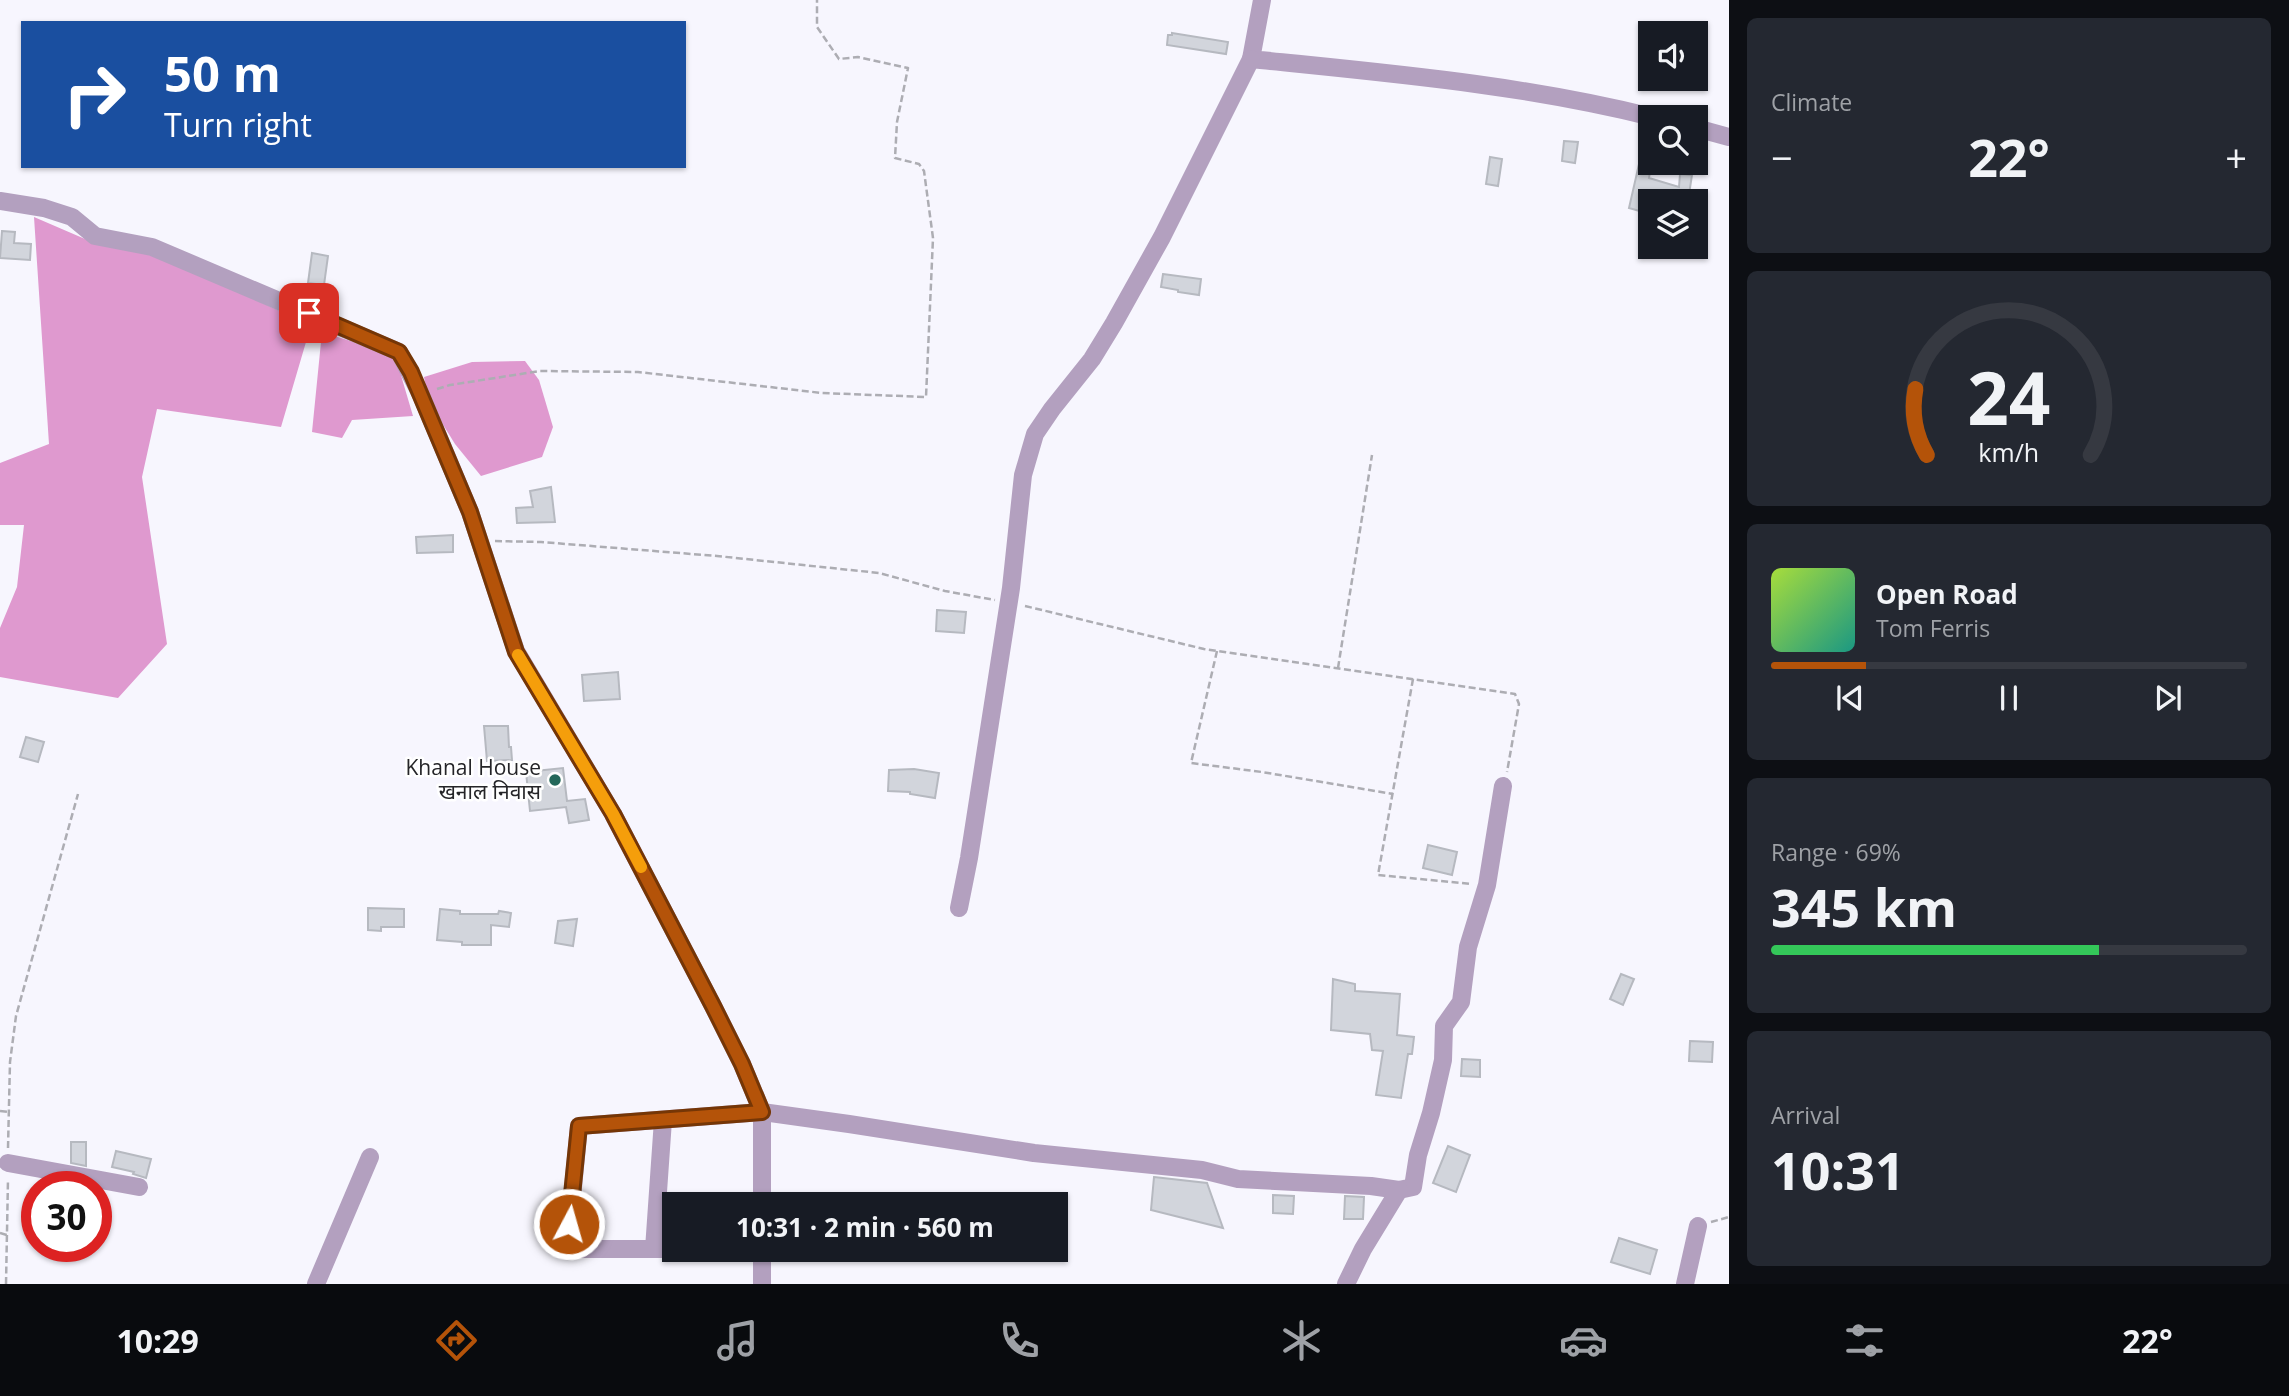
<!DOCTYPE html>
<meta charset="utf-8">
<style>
body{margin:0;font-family:"Open Sans","Noto Sans Devanagari",sans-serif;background:#242831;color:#f1f3f6;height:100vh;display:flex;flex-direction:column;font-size:26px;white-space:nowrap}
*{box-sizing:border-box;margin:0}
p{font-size:23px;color:#9ea1a6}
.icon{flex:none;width:38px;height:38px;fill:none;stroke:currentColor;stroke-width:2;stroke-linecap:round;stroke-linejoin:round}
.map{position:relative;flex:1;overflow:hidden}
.sheet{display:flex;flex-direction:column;gap:18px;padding:18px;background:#0d0f14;width:560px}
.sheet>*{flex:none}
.guide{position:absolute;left:21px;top:21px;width:665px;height:147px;border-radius:0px;box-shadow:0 2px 5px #0004;background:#1a4fa0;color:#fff;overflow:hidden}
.controls{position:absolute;left:1638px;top:21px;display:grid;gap:14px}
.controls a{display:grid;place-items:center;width:70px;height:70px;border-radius:0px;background:#171b24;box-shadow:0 2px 5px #0004;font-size:35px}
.speed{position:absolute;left:21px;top:1171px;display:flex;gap:14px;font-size:35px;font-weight:700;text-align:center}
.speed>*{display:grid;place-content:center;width:91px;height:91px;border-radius:50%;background:#171b24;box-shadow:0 2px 5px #0004;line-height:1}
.speed .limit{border:10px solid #d22;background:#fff;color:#111}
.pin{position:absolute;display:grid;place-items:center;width:60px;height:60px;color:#fff;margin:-30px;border-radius:14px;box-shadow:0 4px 10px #0006}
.me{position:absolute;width:77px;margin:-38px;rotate:6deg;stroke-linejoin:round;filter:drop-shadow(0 0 5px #0008)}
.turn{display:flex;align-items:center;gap:24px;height:147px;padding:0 28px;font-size:32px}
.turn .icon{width:91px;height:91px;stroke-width:2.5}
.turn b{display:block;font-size:49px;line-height:60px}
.big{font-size:52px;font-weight:700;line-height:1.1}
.sheet .card{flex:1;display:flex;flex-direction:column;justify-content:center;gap:10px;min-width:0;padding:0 24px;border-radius:10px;background:#242831}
.sheet .dial{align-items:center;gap:0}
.dial svg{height:182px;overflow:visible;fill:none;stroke:#363941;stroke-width:7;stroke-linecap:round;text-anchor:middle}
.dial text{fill:#f1f3f6;stroke:none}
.song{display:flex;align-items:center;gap:21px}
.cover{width:84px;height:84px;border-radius:10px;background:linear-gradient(135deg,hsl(80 70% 55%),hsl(170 70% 35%))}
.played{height:7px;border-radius:4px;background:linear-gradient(90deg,#b45309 20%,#363941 20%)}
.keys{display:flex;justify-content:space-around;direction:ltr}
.heat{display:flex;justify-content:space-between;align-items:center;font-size:38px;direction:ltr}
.charge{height:10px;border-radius:5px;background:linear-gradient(90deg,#34c759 69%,#363941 0)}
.trip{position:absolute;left:662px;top:1192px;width:406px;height:70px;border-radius:0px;background:#171b24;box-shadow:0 2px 5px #0004;font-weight:700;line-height:70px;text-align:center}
.menu{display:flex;height:112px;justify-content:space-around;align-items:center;background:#090b0e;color:#9ea1a6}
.menu .icon{width:49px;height:49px}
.menu .on{color:#b45309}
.menu b{font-size:32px;color:#f1f3f6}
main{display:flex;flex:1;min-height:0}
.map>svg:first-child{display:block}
.forest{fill:#df99cf}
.building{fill:#d2d5dc;stroke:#b6b9c0;stroke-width:2}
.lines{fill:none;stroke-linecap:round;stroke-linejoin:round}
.path{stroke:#adadb3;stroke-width:2.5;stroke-dasharray:7 3.5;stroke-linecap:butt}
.street{stroke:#b3a0bf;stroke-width:18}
.route-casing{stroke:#753606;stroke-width:18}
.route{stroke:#b45309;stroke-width:12}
.slow{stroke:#f59e0b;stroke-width:12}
.poi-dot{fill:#236759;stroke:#fff;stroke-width:2.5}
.labels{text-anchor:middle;stroke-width:5;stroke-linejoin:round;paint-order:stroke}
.poi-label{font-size:21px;fill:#252528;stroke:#fff;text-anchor:end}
</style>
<main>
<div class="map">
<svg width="1729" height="1284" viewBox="0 0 1729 1284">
<rect width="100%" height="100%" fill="#f7f6fe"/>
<g class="forest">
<polygon points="34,217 92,242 151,253 311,325 281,427 157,409 142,477 167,644 118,698 0,677 0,628 17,587 24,525 0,525 0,463 49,444"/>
<polygon points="322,332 395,355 413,416 352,420 342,438 312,432"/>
<polygon points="525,361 539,380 553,427 542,457 481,476 455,444 429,402 424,377 472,362"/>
</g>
<g class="building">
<polygon points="1172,33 1228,42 1226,54 1167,45 1168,35 1172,35"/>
<polygon points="1564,141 1578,142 1575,163 1562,161"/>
<polygon points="1490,157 1502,159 1498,186 1486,184"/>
<polygon points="1639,164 1651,165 1649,178 1679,187 1680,174 1692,175 1688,201 1650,201 1650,214 1629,208"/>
<polygon points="2,231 15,232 14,243 31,244 30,260 0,258"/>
<polygon points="312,253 328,256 324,285 308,283"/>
<polygon points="1163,274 1201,279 1199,295 1178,292 1178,290 1161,287"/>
<polygon points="551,487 555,522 517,523 516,508 533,507 530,491"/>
<polygon points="453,535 453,552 417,553 416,537"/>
<polygon points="937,610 966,612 964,633 936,631"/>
<polygon points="618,672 620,699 584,701 582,675"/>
<polygon points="484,726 508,726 509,747 511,747 512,760 487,761"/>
<polygon points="26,737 44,742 38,762 20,757"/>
<polygon points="563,768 567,801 585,799 589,820 569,823 566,807 530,811 526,772"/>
<polygon points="914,769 939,773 935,798 910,794 910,792 888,791 889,770"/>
<polygon points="1428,845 1457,852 1452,875 1423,868"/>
<polygon points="368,908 404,909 404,927 381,927 381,931 368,930"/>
<polygon points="440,909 460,911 460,914 498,914 499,911 511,913 509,927 491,925 491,945 462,945 462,942 437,940"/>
<polygon points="577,919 573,946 555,943 558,921"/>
<polygon points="1621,974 1634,979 1623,1005 1610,999"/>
<polygon points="1333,979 1355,984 1355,991 1400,994 1397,1035 1414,1037 1412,1054 1408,1054 1401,1098 1376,1095 1383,1051 1372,1050 1370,1034 1331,1030"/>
<polygon points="1690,1041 1713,1042 1712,1062 1689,1061"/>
<polygon points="1462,1059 1480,1060 1480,1077 1461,1076"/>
<polygon points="71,1142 86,1142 86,1166 71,1163"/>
<polygon points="1448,1146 1470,1155 1456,1192 1433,1183"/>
<polygon points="116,1151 151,1159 146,1178 133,1174 134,1172 112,1167"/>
<polygon points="1154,1177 1207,1183 1223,1228 1151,1210"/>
<polygon points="1273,1195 1294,1196 1293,1214 1273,1213"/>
<polygon points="1345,1196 1364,1197 1363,1219 1344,1219"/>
<polygon points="1619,1238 1657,1250 1650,1274 1611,1262"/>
</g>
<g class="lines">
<g class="path">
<polyline points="437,389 450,385 540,371 638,372 822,393 926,397 933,238 924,171 919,164 895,158 897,122 908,68 858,57 839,59 817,27 817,0"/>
<polyline points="495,541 541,542 717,556 879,573 945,591 995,600"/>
<polyline points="1025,606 1204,649 1515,694 1519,704 1507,772"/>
<polyline points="1217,651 1191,763 1262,772 1393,794"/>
<polyline points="1338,668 1372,455"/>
<polyline points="1413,679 1378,875 1472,884"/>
<polyline points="0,1111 9,1112"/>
<polyline points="8,1148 10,1062 16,1016 78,794"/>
<polyline points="1711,1222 1729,1217"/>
<polyline points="0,1233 7,1235"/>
<polyline points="6,1284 8,1179"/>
</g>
<g class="street">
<path d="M1262,0l-11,59c135,14 269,25 401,58"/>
<polyline points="1696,128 1729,137"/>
<polyline points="0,201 44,208 72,217 95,236 152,247 399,352 421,395 470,512 516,651 613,814 713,1006 742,1064 762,1112 762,1204"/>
<polyline points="959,908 969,858 1011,588 1023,475 1035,434 1052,409 1092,359 1114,323 1162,237 1251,59"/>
<polyline points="8,1163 139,1187"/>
<polyline points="654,1249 663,1120"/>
<polyline points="674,1249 567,1249 579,1126 762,1112 849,1124 1034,1153 1202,1170 1238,1179 1371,1186 1399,1190 1413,1187 1418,1155 1431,1113 1443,1060 1444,1026 1461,1002 1468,947 1487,885 1503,786"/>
<polyline points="316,1284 370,1157"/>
<polyline points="762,1284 762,1250"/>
<polyline points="1346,1284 1363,1249 1399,1190"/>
<polyline points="1685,1284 1698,1226"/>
</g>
</g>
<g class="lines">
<defs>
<polyline id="route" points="309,313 399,352 411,372 470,512 516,652 613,814 713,1006 742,1064 762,1112 579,1126 569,1224"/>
</defs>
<use href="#route" class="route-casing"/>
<use href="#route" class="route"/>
<polyline class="slow" points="518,655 613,814 641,867"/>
</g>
<circle class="poi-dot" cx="555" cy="780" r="7"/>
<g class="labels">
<g class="poi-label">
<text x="541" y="775">Khanal House<tspan x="541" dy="24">खनाल निवास</tspan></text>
</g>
</g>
</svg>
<div class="controls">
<a><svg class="icon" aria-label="sound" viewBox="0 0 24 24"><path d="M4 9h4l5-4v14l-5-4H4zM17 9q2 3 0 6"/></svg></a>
<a><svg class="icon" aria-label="search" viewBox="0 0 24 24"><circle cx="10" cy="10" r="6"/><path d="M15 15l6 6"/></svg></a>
<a><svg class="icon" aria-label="layers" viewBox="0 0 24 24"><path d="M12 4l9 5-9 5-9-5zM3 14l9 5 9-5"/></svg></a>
</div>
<div class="speed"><div class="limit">30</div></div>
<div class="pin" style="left:309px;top:313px;background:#d93025"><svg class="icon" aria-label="arrive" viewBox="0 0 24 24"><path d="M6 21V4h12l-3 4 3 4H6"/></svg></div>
<svg class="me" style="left:569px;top:1224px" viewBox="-20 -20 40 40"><circle r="17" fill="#b45309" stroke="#fff" stroke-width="3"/><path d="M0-11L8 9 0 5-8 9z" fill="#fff"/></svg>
<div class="trip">10:31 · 2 min · 560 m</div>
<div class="guide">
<div class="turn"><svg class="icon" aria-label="right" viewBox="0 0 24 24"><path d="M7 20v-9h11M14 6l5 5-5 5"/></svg><div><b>50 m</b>Turn right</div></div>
</div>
</div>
<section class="sheet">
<div class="card"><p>Climate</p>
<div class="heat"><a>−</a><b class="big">22°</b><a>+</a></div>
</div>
<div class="card dial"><svg viewBox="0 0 100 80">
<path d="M14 69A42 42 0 1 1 86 69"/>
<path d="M14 69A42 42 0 0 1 9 40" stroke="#b45309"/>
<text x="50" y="56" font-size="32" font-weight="700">24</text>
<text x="50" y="72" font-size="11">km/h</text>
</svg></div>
<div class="card">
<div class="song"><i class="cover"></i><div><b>Open Road</b><p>Tom Ferris</p></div></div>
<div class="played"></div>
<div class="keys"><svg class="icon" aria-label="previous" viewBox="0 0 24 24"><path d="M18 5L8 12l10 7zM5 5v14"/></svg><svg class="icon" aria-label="pause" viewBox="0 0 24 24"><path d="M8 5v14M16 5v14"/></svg><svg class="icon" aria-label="next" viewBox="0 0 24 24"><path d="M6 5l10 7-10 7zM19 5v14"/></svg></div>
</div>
<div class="card"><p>Range · 69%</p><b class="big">345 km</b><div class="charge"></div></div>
<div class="card"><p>Arrival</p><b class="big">10:31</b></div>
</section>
</main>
<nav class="menu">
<b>10:29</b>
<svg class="icon on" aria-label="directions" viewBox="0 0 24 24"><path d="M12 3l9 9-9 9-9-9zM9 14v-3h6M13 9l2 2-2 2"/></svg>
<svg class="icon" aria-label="music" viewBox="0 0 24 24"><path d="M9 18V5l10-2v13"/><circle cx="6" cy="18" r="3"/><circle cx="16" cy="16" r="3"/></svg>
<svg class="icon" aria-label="phone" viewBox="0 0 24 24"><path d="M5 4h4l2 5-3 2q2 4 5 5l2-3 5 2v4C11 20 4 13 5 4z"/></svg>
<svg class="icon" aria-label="climate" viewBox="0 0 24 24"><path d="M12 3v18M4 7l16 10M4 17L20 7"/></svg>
<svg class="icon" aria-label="car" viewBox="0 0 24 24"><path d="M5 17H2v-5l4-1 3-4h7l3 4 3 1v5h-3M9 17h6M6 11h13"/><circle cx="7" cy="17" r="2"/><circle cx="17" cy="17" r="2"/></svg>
<svg class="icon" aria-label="filters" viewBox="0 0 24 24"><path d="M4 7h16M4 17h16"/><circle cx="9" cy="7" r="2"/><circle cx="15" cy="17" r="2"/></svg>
<b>22°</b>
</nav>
